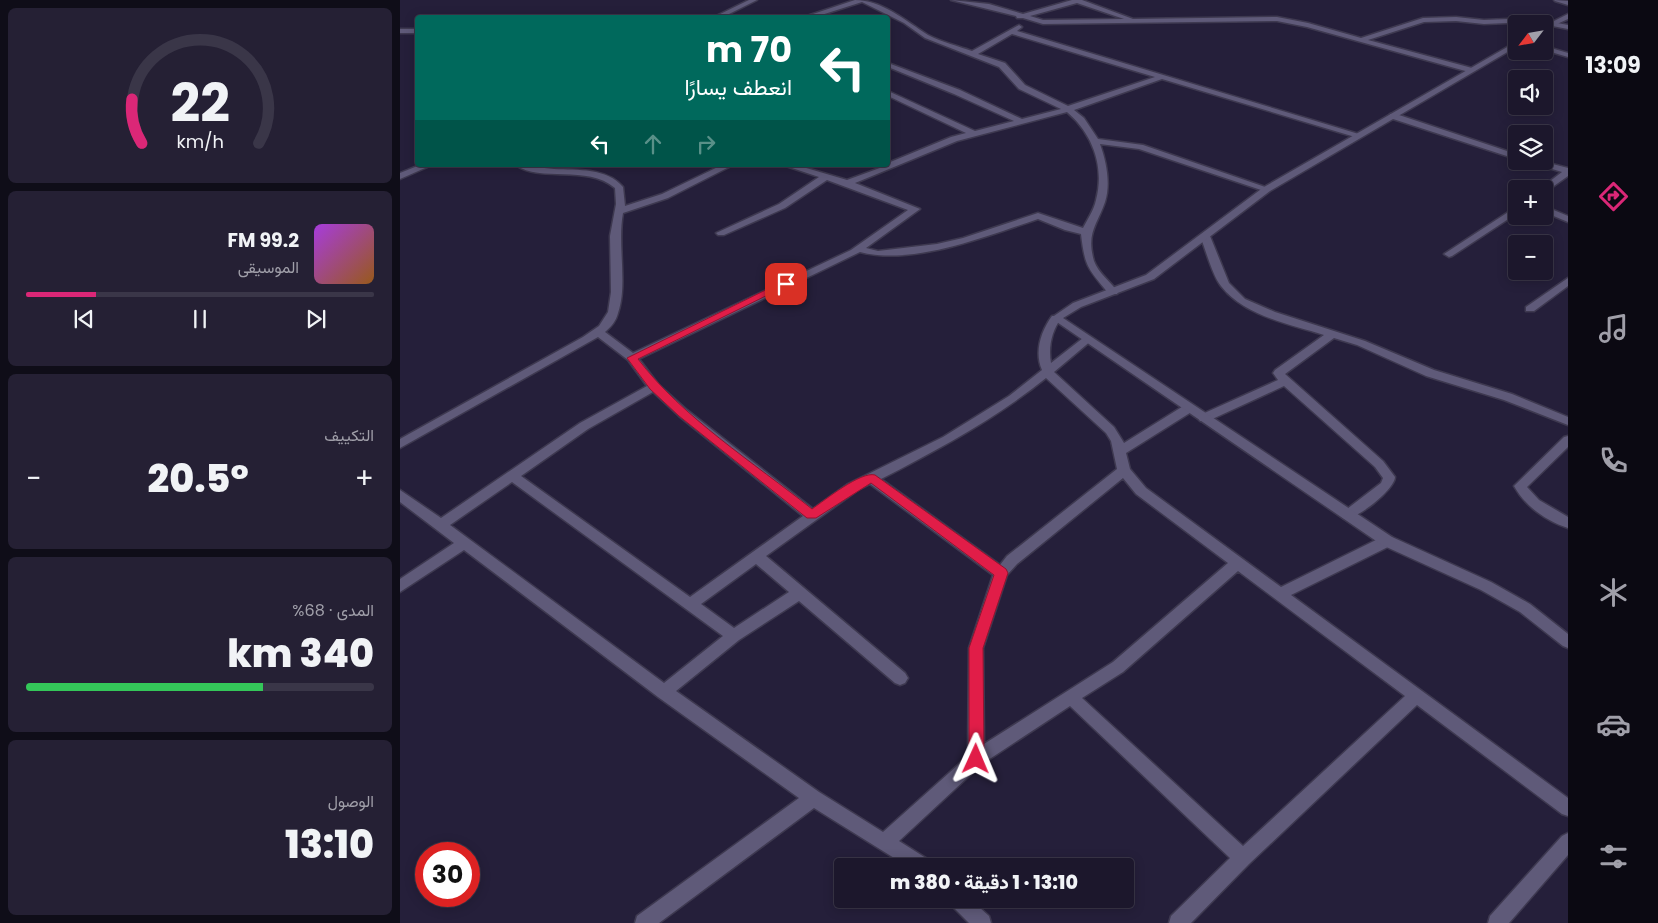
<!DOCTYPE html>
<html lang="ar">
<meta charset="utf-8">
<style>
body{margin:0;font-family:Poppins,Vazirmatn,sans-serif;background:#252034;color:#f1f3f6;direction:rtl;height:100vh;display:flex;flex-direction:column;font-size:19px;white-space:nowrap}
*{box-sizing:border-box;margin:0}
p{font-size:16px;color:#a09fa9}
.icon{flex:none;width:28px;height:28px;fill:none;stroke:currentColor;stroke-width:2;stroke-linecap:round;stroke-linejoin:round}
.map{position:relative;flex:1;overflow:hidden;direction:ltr}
.side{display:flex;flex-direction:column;gap:8px;padding:8px;background:#0f0d18;width:400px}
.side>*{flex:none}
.hud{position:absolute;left:15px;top:15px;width:475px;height:152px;border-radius:5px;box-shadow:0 2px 12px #0003,0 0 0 1px #3a3648;direction:rtl;background:#00695c;color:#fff;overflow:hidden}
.needle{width:32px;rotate:239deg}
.controls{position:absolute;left:1108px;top:15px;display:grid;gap:10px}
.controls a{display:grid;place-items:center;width:45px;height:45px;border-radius:5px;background:#1c172c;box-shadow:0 2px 12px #0003,0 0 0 1px #3a3648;font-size:25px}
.speed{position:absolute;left:15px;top:842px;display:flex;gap:10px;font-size:25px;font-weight:700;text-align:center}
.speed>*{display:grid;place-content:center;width:65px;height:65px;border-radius:50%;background:#1c172c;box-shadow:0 2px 12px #0003,0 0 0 1px #3a3648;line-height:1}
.speed .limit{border:8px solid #d22;background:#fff;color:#111}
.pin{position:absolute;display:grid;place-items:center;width:42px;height:42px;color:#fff;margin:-21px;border-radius:10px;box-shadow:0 2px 8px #0006}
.me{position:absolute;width:55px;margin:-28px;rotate:1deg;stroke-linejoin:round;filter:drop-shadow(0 0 4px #0008)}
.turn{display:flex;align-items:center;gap:18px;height:105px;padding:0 15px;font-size:22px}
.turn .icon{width:65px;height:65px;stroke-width:2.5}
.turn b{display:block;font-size:35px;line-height:42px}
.lanes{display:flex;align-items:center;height:48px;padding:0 15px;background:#0003;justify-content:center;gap:25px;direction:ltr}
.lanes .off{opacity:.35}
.big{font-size:38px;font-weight:800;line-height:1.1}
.side .card{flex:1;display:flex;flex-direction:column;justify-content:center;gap:8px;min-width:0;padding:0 18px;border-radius:8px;background:#252034}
.side .dial{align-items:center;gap:0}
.dial svg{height:130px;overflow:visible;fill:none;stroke:#3a3648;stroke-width:7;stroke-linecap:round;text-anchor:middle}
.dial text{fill:#f1f3f6;stroke:none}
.song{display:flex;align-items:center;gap:15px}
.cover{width:60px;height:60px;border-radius:8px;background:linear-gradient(135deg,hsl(280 70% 55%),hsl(30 70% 35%))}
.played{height:5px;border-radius:2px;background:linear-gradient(90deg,#db2777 20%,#3a3648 20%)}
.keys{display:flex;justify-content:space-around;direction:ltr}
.heat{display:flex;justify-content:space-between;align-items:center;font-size:28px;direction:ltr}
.charge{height:8px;border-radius:4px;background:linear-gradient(90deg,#34c759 68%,#3a3648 0)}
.trip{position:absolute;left:434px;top:858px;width:300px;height:50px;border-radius:5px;background:#1c172c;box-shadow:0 2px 12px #0003,0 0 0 1px #3a3648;font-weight:800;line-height:50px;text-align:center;direction:rtl}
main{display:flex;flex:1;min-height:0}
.dock{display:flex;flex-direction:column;width:90px;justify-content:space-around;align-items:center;background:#0b0912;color:#a09fa9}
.dock .icon{width:35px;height:35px}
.dock .current{color:#db2777}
.dock b{font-size:22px;color:#f1f3f6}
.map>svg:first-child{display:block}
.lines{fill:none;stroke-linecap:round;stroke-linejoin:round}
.minor-casing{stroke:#3e3950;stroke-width:3}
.tertiary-casing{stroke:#3e3950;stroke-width:3}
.minor{fill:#5f5a79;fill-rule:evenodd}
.tertiary{fill:#5f5a79;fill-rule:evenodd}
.route{fill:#e11d48;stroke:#92132f}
</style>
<main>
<nav class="dock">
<b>13:09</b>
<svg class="icon current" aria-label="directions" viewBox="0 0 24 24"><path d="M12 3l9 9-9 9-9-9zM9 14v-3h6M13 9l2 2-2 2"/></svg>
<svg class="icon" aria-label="music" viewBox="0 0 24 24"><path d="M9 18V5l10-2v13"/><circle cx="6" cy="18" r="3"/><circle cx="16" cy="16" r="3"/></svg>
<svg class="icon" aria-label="phone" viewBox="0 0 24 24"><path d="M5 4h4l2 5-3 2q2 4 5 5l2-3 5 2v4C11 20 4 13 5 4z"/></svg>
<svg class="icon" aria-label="climate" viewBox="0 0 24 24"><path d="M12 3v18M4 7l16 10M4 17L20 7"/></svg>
<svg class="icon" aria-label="car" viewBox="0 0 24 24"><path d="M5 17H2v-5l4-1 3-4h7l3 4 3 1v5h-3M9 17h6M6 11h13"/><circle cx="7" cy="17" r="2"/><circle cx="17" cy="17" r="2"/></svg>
<svg class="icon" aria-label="filters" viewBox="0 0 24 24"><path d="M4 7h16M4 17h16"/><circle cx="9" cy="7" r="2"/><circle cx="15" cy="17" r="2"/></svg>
</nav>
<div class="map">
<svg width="1168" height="923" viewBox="0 0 1168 923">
<rect width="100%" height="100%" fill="#251f3a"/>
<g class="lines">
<defs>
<g id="minor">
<polygon points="349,0 357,0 321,18 312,18"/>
<path d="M455,0c27,0 51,21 73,35 13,7 30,11 44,16l47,-26 3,2 -5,4 345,104 -7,2 -193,-58 -88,31 10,8 14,21 45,6 128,44 -7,2 -125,-42 -39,-5c6,17 11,39 5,58 -8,23 -19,31 -11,59 4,12 17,21 24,31l-1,2h-8c-21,-26 -24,-26 -28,-60l-16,-4 -27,-11c-51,17 -125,47 -178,33l-221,107 19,25 29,26 126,99 35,-25 95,-47 66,-41 33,-26c-8,-18 -1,-39 10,-54h8l1,2c-9,13 -13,29 -10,45l32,-25 4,-1 5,3 -38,32 60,55 10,16 61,-38h8l2,3 -2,3 -67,42 4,16 16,19 135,99 101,-50h10l2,4 -2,4 -101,50 277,203v18l-6,-2 -145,-109 -168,159 -58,59h-22l2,-7 59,-58 -160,-152 -88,58 -83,77 30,19 3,6h-25l-93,-58 -155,115h-24l2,-7 162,-118 -141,-101 -194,-147 -64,42v-13l54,-36 -54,-41v-12l41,28 139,-95 67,-37 -19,-26 -30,-23 -198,111v-9l183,-102 16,-11 9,-14 3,-20 -1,-56 6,-32 -1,-16c-28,-24 -75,-5 -99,-23 13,0 25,3 38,4 24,1 53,-1 69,18l2,19 37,-12 60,-29h11l-65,33 -45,15c-6,32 5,71 -5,100 -2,8 -7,14 -13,19l28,21 218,-103 57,-40 -81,-30 -42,28 -61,27h-6l-2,-2 63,-29 40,-27 -36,-12h13l51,15 41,-15v-2l63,-26 15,-4 -78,-37v-5l87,40 39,-10 -60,-27 -66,-27v-4l72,27 62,29 39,-10 -42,-20 -20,-22 -74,-29 -21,-15 -42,-21 -50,16h-11zM612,34l143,43 -87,29 -43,-21 -20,-22 -27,-9zM667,112c25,21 38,54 29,88 -2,10 -9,20 -13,28l-45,-15 -75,25 -26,6 -59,7 -12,-3 54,-39 -65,-26 102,-42zM646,378l60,55 5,8 6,28 -110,87 -7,9 -119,-86c58,-30 114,-60 165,-101zM253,392l26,24 124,100 -113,81 -169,-121 67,-47zM723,478l13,16 92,69 -115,99 -129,82 -1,-96 24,-73 10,-11zM112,482l211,154 -59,47 -214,-158zM470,484l123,91 -24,73 -1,108 -85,76 -64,-40 -143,-101 63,-51 60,-39 96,82 5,2 5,-2 3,-5 -3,-5 -139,-117 92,-66zM356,564l33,28 -55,36 -33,-24zM838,571l167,125 -162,150 -161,-148 41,-26z"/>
<path d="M551,0l38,4 34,10 49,-14h10l51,19 144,-2 31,6 53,15 62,-20 33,-1 28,3 47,-2 37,7v4l-37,-7 -47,2 -28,-3 -32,1 -56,18 104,28 1,2 -4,2 -162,-45 -30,-6 -234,3 -20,-6h-6l-1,-2zM677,3l47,16 -81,1 -13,-4z"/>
<polygon points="1154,0 1168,1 1168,5 1155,1"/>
<rect x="0" y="29" width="18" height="4"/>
<polygon points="1144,46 1168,53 1168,57 1144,50"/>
<polygon points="990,114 996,114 1116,154 1116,159 990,118"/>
<polygon points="1126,161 1141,161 1168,168 1168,176 1144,193 1144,189 1141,188 1162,172"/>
<polygon points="20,165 32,165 0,179 0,173"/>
<polygon points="1144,206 1168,216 1168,222 1144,212"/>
<polygon points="1116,207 1116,214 1052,256 1049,257 1044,254"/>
<path d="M805,233l5,3 19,47 16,16 30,13 90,29 69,29 78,24 56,23v8l-64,-25 -78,-24 -69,-31 -23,-7 -49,36 98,87 12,16c0,12 -40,45 -52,41l-2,-3 2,-3 38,-29 2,-5 -8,-11 -91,-81 -76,35h-8l-2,-3 2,-3 78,-35 -5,-7 2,-3 49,-35c-34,-11 -80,-19 -103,-49 -9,-11 -15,-36 -21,-50z"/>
<polygon points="1168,278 1168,286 1134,311 1126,311 1126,307"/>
<path d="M1168,436v11l-41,40 12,13 29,17v11c-22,-7 -43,-22 -54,-42l50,-49z"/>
<polygon points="1168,833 1168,855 1109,923 1088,923 1090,916 1162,836"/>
<polygon points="548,899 570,899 589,916 591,923 569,923 551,905"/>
</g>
<g id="tertiary">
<polygon points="1168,14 1168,19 1144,30 1144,26"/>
<polygon points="1116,42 1116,47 870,191 754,279 681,307 663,318 992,537 1091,582 1130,604 1168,634 1168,648 1163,646 1120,612 1081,590 982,545 651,318 673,303 746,275 864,187"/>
</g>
</defs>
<use href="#minor" class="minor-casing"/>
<use href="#tertiary" class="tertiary-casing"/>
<use href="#minor" class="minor"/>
<use href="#tertiary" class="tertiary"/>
</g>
<path class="route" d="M382,282l8,2 -152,75c44,58 116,104 174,150 13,-9 49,-38 63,-34l131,94 2,4 -25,75 1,111 -3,5 -5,2 -5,-2 -2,-5v-111l25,-73 -123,-92 -55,35h-9l-128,-102 -29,-27 -23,-31z"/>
</svg>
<div class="controls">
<a><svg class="needle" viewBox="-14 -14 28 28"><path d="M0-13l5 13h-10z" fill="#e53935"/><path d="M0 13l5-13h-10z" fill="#a09fa9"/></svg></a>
<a><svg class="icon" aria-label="sound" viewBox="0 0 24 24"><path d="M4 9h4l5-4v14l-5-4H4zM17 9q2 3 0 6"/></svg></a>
<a><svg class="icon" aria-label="layers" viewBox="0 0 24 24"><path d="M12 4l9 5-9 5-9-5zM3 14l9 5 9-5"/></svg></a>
<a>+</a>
<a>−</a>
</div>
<div class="speed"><div class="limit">30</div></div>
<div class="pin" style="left:386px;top:284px;background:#d93025"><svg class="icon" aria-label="arrive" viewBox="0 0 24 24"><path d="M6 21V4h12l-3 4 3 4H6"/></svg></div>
<svg class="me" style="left:576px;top:759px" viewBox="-20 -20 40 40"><path d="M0-17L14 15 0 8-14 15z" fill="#e11d48" stroke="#fff" stroke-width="4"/></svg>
<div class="trip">13:10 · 1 دقيقة · 380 m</div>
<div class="hud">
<div class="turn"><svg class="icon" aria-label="left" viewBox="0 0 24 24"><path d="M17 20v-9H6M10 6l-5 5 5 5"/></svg><div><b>70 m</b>انعطف يسارًا</div></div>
<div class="lanes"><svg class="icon" aria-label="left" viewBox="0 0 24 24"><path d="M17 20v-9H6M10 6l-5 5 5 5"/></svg><svg class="icon off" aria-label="ahead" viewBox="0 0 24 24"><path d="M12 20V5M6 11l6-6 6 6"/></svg><svg class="icon off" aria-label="right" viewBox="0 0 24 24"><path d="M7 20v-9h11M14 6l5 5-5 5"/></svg></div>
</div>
</div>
<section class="side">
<div class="card dial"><svg viewBox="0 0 100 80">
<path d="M14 69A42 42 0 1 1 86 69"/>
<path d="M14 69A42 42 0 0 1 8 42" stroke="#db2777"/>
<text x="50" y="56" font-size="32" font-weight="700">22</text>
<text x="50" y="72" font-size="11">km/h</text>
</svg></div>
<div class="card">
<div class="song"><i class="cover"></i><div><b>99.2 FM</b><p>الموسيقى</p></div></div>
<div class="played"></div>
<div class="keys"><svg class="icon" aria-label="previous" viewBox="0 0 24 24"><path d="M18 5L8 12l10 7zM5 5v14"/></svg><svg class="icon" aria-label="pause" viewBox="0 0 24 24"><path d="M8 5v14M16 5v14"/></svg><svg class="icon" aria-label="next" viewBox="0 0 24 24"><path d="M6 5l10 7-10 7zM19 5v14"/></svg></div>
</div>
<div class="card"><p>التكييف</p>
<div class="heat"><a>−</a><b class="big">20.5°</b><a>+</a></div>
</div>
<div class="card"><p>المدى · 68%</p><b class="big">340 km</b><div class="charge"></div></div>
<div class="card"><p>الوصول</p><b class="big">13:10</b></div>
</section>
</main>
